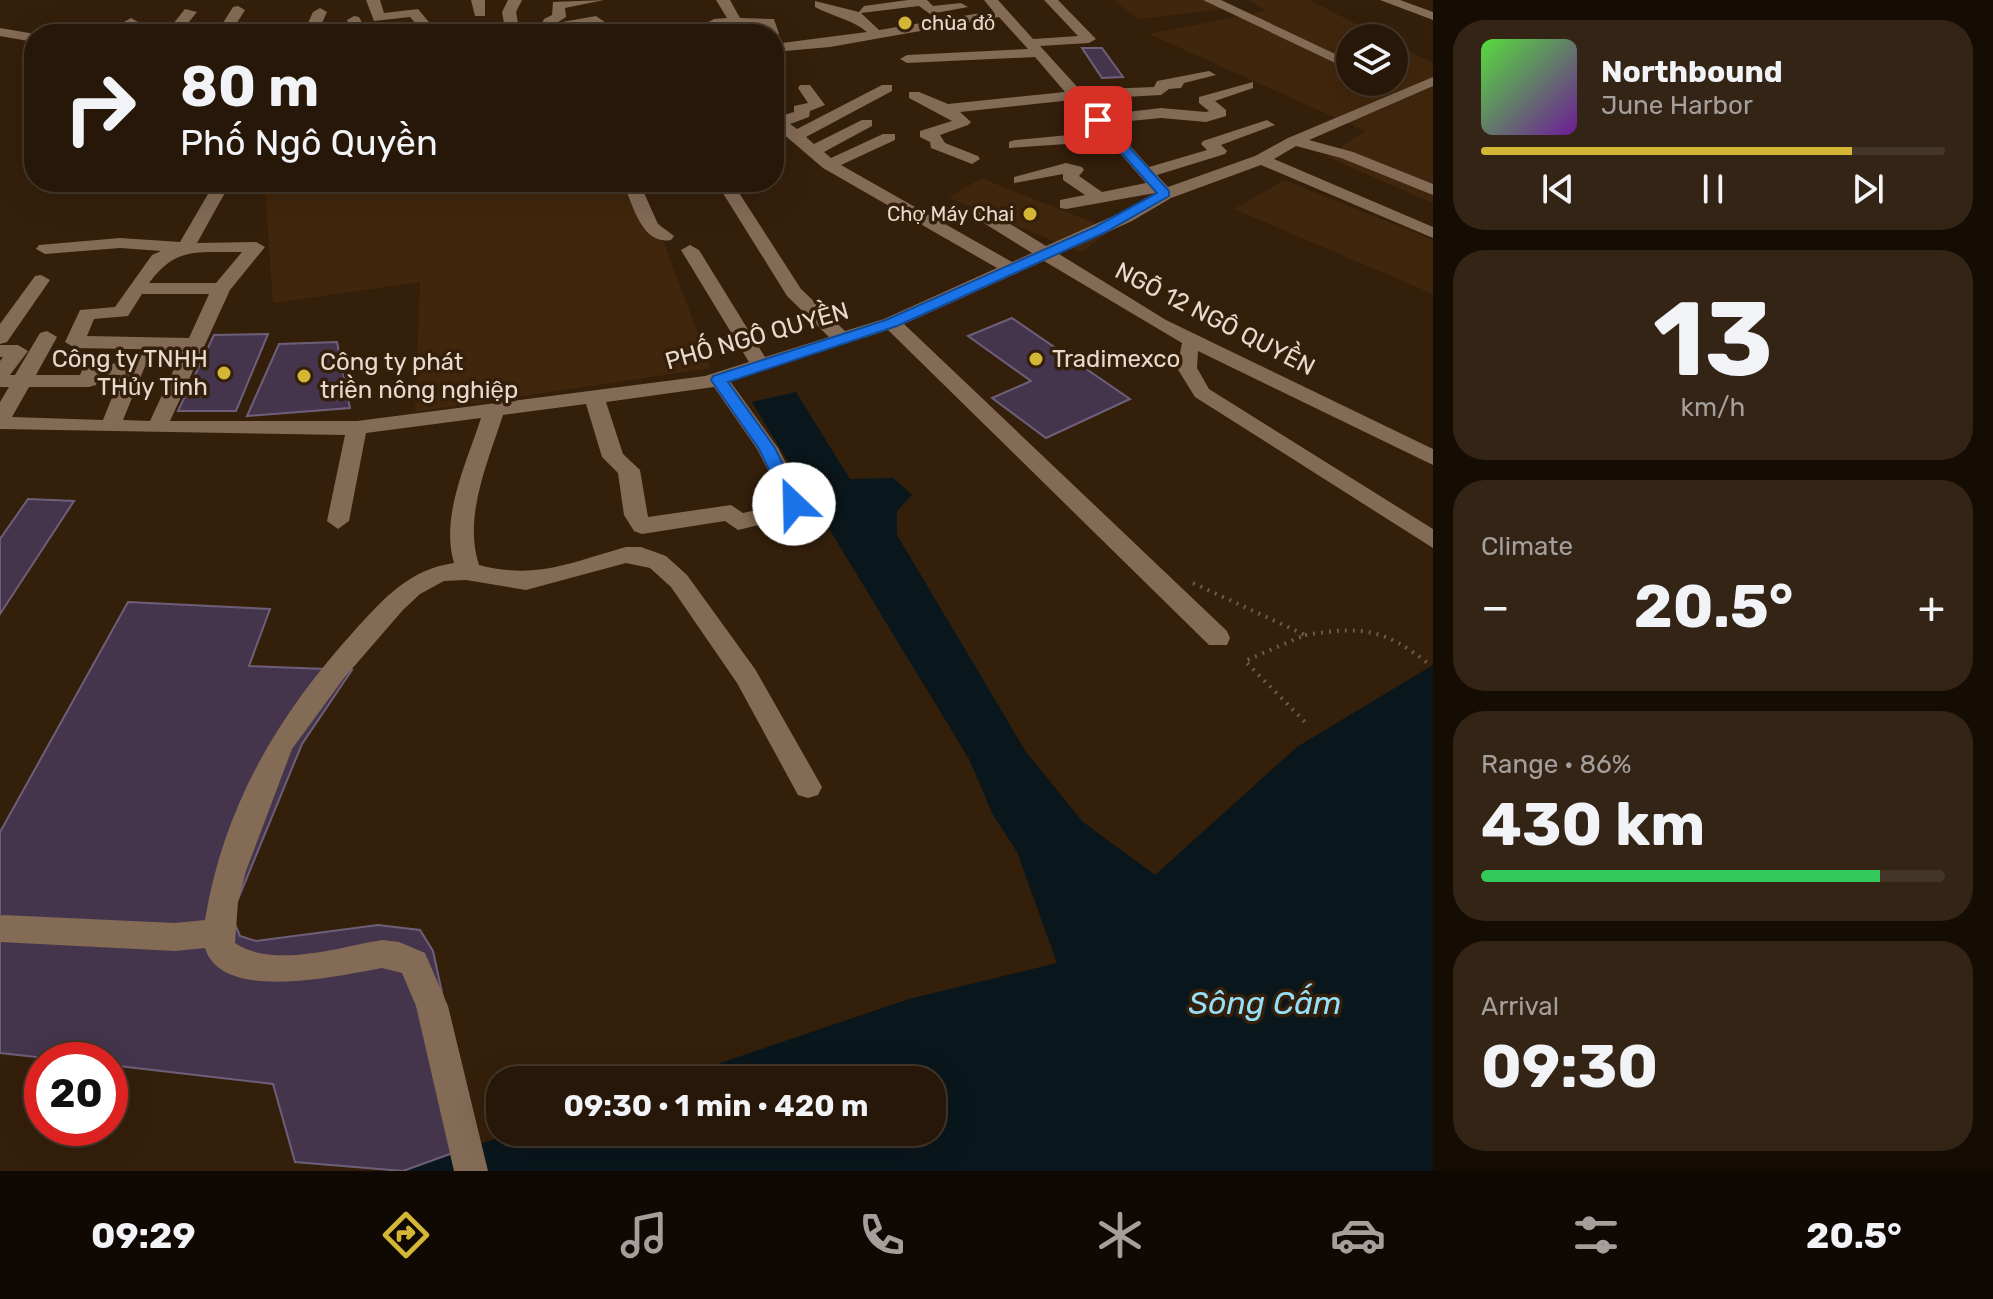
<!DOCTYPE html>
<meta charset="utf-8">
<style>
body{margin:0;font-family:Rubik,sans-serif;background:#332416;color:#f1f3f6;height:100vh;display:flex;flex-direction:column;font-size:30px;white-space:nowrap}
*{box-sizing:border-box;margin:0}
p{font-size:26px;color:#a49f9c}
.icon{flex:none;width:44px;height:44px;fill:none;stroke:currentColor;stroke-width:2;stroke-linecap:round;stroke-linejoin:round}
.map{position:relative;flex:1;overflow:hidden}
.side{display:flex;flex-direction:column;gap:20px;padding:20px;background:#150d04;width:560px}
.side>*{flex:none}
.guide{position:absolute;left:24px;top:24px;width:760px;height:168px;border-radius:32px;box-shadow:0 8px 32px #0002,0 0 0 2px #433629;background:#271708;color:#f1f3f6;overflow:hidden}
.buttons{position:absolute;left:1336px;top:24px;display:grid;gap:16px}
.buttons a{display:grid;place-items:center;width:72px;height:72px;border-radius:50%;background:#271708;box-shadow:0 8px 32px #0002,0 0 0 2px #433629;font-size:40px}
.speed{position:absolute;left:24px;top:1042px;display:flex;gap:16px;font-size:40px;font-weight:700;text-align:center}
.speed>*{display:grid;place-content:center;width:104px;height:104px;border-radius:50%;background:#271708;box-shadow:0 8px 32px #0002,0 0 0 2px #433629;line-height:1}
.speed .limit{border:12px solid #d22;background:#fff;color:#111}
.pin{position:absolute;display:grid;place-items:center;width:68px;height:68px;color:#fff;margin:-34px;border-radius:16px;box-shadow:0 4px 12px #0006}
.me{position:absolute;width:88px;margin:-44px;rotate:336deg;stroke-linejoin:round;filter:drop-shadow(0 0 6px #0008)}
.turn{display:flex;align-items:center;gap:28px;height:168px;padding:0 24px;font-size:36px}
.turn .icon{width:104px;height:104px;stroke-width:2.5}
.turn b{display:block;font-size:56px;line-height:68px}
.big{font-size:60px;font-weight:700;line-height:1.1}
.side .widget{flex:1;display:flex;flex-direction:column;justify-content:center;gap:12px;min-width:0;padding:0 28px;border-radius:32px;background:#332416}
.side .dial{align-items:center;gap:0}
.dial b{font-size:104px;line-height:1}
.song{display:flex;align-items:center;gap:24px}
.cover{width:96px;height:96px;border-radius:12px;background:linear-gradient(135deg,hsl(110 70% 55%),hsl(280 70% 35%))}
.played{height:8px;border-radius:4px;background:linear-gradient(90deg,#d3b635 80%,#433629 80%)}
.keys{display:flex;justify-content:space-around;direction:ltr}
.heat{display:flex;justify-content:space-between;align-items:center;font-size:44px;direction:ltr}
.charge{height:12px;border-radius:6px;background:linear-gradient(90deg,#34c759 86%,#433629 0)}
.trip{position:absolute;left:486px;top:1066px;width:460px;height:80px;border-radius:32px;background:#271708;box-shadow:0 8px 32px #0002,0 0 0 2px #433629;font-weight:700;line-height:80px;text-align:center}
.dock{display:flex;height:128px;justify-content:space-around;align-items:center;background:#100903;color:#a49f9c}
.dock .icon{width:56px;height:56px}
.dock .on{color:#d3b635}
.dock b{font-size:36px;color:#f1f3f6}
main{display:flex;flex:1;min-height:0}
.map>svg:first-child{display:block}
.built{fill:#40260c}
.water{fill:#09161b}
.building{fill:#44354d;stroke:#6e5f79;stroke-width:2}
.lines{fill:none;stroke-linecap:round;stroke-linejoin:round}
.path{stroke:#6d5a49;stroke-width:4;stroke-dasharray:2 6;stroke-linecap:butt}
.minor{fill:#836b55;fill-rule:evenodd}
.route{fill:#1a73e8;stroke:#114b97;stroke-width:2}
.poi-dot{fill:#d3b635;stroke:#341f0b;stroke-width:3}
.labels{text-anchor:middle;stroke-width:7;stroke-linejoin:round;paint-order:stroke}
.far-poi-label{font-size:20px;fill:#e8dace;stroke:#341f0b;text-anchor:start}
.street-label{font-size:24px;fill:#e8dace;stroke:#341f0b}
.poi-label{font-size:24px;fill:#e8dace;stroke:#341f0b;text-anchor:start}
.near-water-label{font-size:32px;font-style:italic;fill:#96dff8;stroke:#341f0b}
</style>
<main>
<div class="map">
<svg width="1433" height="1171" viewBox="0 0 1433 1171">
<rect width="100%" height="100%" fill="#341f0b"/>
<g class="built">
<polygon points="1114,0 1221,0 1233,8 1138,19"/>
<polygon points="1249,0 1310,0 1383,38 1350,38 1350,82 1394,82 1394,44 1433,63 1433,203 1327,157 1365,131 1149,34 1266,11"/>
<polygon points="981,178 1112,230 1081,252 949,198"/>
<polygon points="1284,180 1433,240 1433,294 1234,209"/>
<polygon points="307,182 641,182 711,368 415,412 420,282 273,303 265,187"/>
</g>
<polygon class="water" points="796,392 850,479 893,478 912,495 897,511 897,535 1026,752 1083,822 1155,875 1297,747 1433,665 1433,1171 403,1171 515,1132 932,1132 932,1080 670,1080 909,999 1057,963 1017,852 992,813 969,759 752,402"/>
<g class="building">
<polygon points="1082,48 1102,48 1123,77 1102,78"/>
<polygon points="1012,318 1130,399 1046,438 992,398 1031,381 968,336"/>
<polygon points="268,334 236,411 178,411 214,335"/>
<polygon points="337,342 350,408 247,416 279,344"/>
<polygon points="28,499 74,501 0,614 0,539"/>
<polygon points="128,602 270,609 249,666 352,670 302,744 236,904 234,922 240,936 256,941 378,925 420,930 433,951 475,1145 403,1171 295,1162 273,1084 110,1065 110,1060 63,1060 0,1053 0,832"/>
</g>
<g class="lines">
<g class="path">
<polyline points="1193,583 1305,635 1245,661 1307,724"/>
<path d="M1305,635c57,-9 79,-7 125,30"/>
</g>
<g class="minor">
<polygon points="366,0 380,0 384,13 418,9 439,34 425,34 410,17 374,21"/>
<polygon points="471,0 485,0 485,16 475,16"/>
<polygon points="508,0 522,0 516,12 519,29 539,29 544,19 552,15 553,2 604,0 565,8 566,17 555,24 550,34 470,34 477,30 505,29 502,12"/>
<polygon points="716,0 730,0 740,18 774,19 779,34 774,38 774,34 765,34 763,26 721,26 705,34 687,34 714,19 727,18"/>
<path d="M908,0h19l6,6 28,-3 7,4 -38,7 -11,-8 -58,7 18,17 114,-19 -9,-11h14l35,39 45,-3 -34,-36h14l38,39 -7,4 -49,3 40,44 74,-3 3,-6 52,-10 7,4 -32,8 -3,5 -12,1 -8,6 -73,4 14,16 59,-7 45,4 3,-1 -10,-8v-6l54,-15v6l-38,13 11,9v6l-20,6 -45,-4 -51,5 39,44 58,-17 -6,-6 2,-3 64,-21 8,5 -54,20 6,6 -2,3 -68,21 11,12 87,-31 33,-18 145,-61v9l-124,54 44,12 80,32v11l-92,-37 -45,-12 -22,13 159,68v11l-172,-73 -90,33 -39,23 -73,33 107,66 267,129v16l-235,-114 -1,17 12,21 224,140v19l-238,-151 -18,-29 5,-25 -138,-82 -140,63 323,307 3,7 -3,7h-18l-321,-315 -158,51 48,67 27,51 -10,16 11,24 -4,6h-16l-11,-24 -37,9 -13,-9 -83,13 -8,-3 -10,-16 -6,-42 -16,-16 -16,-53 -83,11c-15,47 -40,102 -24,150 57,15 93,-3 147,-18h15l25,9 21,19 68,94 67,118 -4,8 -10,3 -10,-3 -61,-112 -66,-96 -21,-19 -24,-5 -100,27 -60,-10 -22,1 -24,13 -17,16 -59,68 -52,71 -46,122 -8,31 -3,41c39,26 104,4 147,-3l17,2 26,11 23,53 40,165h-34l-38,-165 -14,-33 -20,-5c-41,7 -160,36 -177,-20l-30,3 -175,-9v-26l3,-1 172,8 30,-3c19,-115 73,-205 150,-290 29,-32 55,-61 99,-67 -14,-47 13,-101 27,-145l-115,15 -17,88 -11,8 -11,-8 18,-86 -345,-6v-27l9,-15h-9v-26l3,-4h-3v-12h18l10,6 -18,24h5l25,-42 7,-2 10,6 -21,38h44l4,-10 42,-2 5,-8h14l3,4 -25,61 27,1 33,-71 -108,-2 -10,-6 15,-32 35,-3 37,-52 9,-4 -41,-3 -75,6 -9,-5 3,-4 81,-7 60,4 35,-60h16l-34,61 59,-1 9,5 -35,43 -60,131h187l348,-45 44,-14 -68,-112 9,-5 9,5 66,107 64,-20 -42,-41 -71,-114h16l69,107 44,42 39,-12 113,-51 -174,-100 -49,-42v-13l7,3 13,-4v-6l14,-3 -10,-15 2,-3h10l15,20 -15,6 -1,6 -19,7 7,5 85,-44h10v6l-86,46 8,7 48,-24h10v6l-48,26 7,6 52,-24h12v6l-54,25 171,97 20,-9 -58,-36v-8h12l60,37 74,-33 35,-20 -89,16 -6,-1v-8l25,-5 -22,-15v-6l-49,9v-6l52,-14 16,4 2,3 -5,6 23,16 44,-9 -37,-42 -100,7v-6l6,-2 86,-8 -29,-32 -112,12 11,10 -3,3 -28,10 5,8 33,13 2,3 -8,5 -41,-16 -1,-6 -10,-5v-6l32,-10 -43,-23v-6h10l29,12 117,-12 -30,-35 -128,6 -7,-4 7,-4 121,-6 -29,-32 -169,30 -56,5v-8l93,-12c-16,-13 -33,-15 -52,-25v-6l44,11 5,-6zM242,252l-26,31h-67c28,-38 50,-30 93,-31zM142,294h67l-20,44 -102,-2 7,-17 34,-3zM100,375h21l-18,45 -91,-3 17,-30h60l7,-2zM714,387l43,62 26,50 -4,6 -36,8 -12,-8 -83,12 -8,-47 -17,-16 -17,-52z"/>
<polygon points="1203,0 1221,0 1350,61 1350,70"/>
<polygon points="1380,0 1400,0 1433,12 1433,20"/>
<polygon points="238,6 245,10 230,34 216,34 233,7"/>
<polygon points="320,8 327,12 317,34 303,34 313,12"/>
<polygon points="185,9 197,12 179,34 165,34"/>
<polygon points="354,16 359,17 368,34 354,34 347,20"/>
<polygon points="596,16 622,34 606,34 593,24 569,26 562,22"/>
<polygon points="131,18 138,22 138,34 124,34 124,22"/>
<polygon points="0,28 35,34 34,42 0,36"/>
<path d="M623,182h16l19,42 16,12 -3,4c-29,6 -39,-37 -48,-58z"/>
<polygon points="695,182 712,182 715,187 707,192"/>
<polygon points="41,275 50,280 7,342 0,344 0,324 35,276"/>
</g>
</g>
<polygon class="route" points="1094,117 1102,117 1169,191 1169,196 1104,233 897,326 728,382 775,448 803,504 800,508 788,508 759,449 711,380 713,376 886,320 1095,227 1157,193 1094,122"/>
<g class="poi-dot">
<circle cx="905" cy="23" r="8"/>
<circle cx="1030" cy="214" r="8"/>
<circle cx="1036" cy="359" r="8"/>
<circle cx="224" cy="373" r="8"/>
<circle cx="304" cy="376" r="8"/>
</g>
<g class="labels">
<g class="far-poi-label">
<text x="921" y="30">chùa đỏ</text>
<text x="1014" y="221" text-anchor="end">Chợ Máy Chai</text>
</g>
<g class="street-label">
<text transform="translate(1215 319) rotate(27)" y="8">NGÕ 12 NGÔ QUYỀN</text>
<text transform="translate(757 336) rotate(-16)" y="8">PHỐ NGÔ QUYỀN</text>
</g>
<g class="poi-label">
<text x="208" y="367" text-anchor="end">Công ty TNHH<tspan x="208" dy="28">THủy Tinh</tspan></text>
<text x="1052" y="367">Tradimexco</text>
<text x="320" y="370">Công ty phát<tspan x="320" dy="28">triền nông nghiệp</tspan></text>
</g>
<g class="near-water-label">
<text x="1265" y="1014">Sông Cấm</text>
</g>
</g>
</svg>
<div class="buttons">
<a><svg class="icon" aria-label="layers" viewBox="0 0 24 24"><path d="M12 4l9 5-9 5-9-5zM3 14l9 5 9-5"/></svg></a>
</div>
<div class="speed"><div class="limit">20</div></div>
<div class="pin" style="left:1098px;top:120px;background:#d93025"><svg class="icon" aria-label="arrive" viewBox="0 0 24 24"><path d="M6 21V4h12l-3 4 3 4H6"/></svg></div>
<svg class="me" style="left:794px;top:504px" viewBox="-20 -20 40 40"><circle r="19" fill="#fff"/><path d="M0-13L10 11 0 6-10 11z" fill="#1a73e8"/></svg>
<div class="trip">09:30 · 1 min · 420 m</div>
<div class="guide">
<div class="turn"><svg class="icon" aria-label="right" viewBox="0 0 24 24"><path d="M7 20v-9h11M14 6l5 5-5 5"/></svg><div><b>80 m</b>Phố Ngô Quyền</div></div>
</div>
</div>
<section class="side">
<div class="widget">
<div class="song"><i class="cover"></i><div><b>Northbound</b><p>June Harbor</p></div></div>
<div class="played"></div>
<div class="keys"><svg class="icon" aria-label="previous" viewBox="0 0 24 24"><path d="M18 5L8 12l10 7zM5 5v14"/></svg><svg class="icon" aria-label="pause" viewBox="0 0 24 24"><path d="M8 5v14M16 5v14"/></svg><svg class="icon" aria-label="next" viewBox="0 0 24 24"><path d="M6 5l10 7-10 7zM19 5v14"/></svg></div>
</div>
<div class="widget dial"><b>13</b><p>km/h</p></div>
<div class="widget"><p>Climate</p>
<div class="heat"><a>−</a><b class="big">20.5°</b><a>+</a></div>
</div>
<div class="widget"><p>Range · 86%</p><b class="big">430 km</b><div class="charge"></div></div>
<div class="widget"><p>Arrival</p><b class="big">09:30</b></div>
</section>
</main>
<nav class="dock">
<b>09:29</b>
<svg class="icon on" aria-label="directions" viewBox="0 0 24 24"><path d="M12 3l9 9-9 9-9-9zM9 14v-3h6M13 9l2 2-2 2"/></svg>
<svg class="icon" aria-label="music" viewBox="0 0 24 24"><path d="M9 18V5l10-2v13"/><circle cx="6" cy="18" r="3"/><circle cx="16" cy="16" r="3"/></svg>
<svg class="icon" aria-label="phone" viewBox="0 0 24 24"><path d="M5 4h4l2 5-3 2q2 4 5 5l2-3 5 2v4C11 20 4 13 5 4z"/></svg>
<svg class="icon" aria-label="climate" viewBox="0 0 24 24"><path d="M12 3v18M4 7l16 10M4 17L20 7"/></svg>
<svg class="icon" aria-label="car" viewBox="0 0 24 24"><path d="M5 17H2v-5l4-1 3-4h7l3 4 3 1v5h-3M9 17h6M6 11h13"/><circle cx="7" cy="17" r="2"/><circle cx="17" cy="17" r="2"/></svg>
<svg class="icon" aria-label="filters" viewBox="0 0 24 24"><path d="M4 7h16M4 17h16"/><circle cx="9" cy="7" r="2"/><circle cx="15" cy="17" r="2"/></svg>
<b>20.5°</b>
</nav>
